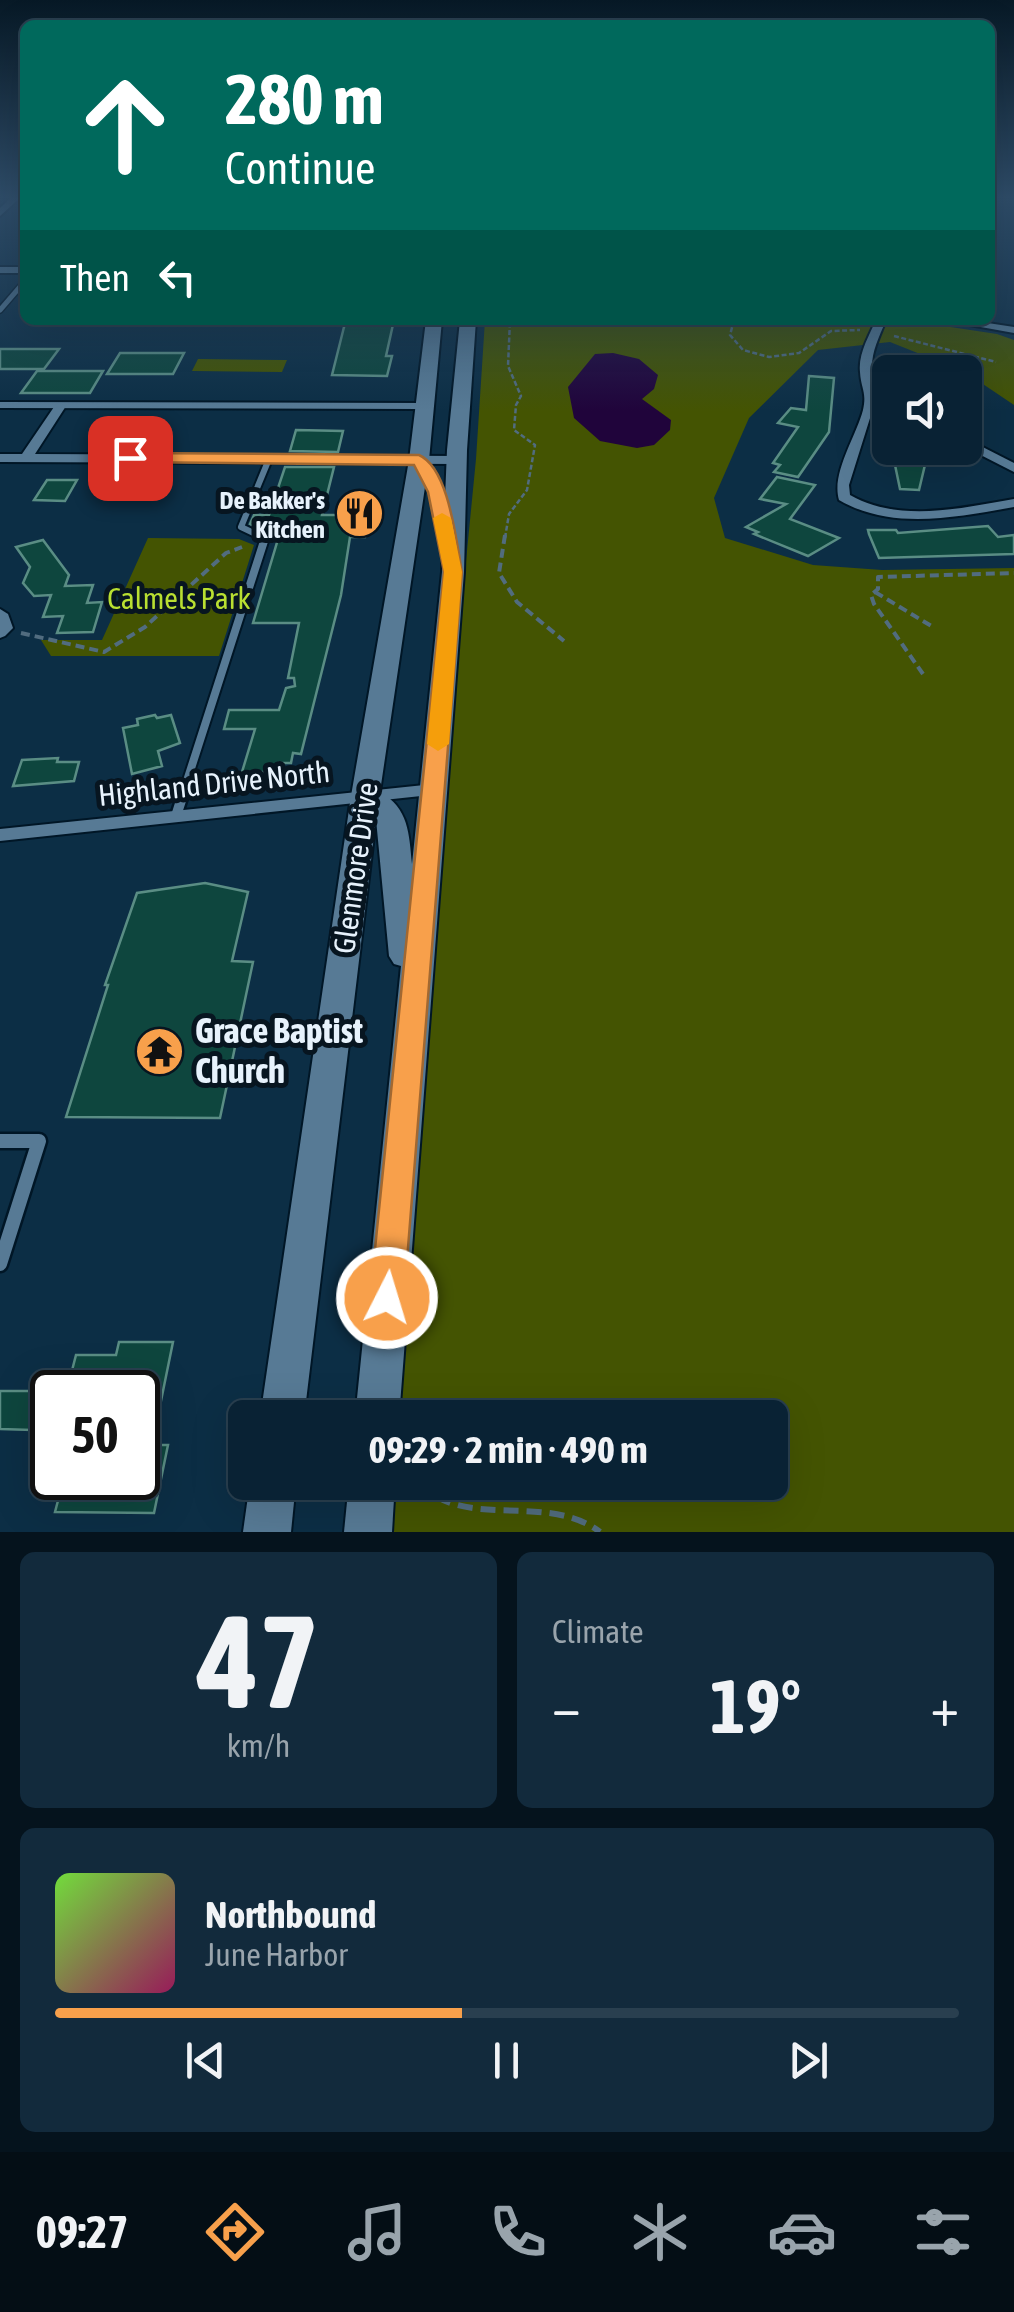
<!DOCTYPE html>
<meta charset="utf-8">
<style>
body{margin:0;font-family:"Asap Condensed",sans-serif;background:#122a3c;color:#f1f3f6;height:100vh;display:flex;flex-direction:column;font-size:38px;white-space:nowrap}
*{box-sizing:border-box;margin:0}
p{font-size:32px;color:#99a4ac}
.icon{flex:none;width:55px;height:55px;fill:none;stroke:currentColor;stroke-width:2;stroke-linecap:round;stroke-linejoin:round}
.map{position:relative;height:1532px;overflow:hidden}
.details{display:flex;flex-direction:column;gap:20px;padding:20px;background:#05131d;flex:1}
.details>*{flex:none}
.hud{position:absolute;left:20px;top:20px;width:975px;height:305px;border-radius:15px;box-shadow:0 10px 40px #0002,0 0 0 2px #293f4f;background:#00695c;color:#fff;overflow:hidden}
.fabs{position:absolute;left:872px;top:355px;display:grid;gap:20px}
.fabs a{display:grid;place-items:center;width:110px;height:110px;border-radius:15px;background:#092234;box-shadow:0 10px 40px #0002,0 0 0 2px #293f4f;font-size:50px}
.speed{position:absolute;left:30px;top:1370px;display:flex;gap:20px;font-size:50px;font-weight:700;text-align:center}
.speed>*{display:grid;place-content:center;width:130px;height:130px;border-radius:50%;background:#092234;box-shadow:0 10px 40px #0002,0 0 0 2px #293f4f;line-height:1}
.speed .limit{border:5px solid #111;border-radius:15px;background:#fff;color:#111}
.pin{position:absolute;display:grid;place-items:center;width:85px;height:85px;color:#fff;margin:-42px;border-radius:20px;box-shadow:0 5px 15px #0006}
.me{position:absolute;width:110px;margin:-55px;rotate:5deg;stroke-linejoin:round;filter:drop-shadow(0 0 8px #0008)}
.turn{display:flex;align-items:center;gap:35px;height:210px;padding:0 40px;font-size:45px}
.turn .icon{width:130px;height:130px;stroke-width:2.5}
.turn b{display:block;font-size:70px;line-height:85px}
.then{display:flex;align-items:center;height:95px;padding:0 40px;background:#0003;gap:20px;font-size:38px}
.big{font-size:75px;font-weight:700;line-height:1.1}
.details .widget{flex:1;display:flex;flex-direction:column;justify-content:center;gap:15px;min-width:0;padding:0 35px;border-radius:15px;background:#122a3c}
.details .dial{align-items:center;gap:0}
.dial b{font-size:130px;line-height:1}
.song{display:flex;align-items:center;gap:30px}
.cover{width:120px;height:120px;border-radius:15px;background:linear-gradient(135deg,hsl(100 70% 55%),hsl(330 70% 35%))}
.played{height:10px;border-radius:5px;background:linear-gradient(90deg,#f8a04b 45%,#293f4f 45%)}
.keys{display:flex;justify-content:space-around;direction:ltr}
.heat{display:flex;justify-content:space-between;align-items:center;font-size:55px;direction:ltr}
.details .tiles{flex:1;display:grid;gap:20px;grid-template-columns:1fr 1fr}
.widget:last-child{grid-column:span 2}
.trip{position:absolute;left:228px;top:1400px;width:560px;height:100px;border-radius:15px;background:#092234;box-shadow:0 10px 40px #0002,0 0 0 2px #293f4f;font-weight:700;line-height:100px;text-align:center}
.menu{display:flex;height:160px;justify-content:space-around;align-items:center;background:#040e15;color:#99a4ac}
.menu .icon{width:70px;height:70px}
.menu .active{color:#f8a04b}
.menu b{font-size:45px;color:#f1f3f6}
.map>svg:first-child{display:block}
.green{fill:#445402}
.water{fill:#20043b}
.building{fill:#0e463e;stroke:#5a8d84;stroke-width:2.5}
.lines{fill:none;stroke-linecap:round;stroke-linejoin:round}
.lane-far4-casing{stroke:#001626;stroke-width:8}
.lane-far3-casing{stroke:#001626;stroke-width:10}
.lane-far2-casing{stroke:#001626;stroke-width:12}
.lane-far1-casing{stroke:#001626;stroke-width:15}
.lane-casing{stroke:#001626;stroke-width:19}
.street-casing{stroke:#001626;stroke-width:4}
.secondary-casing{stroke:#001626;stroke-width:4}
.path-far2{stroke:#516c7f;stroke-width:2.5;stroke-dasharray:5 2.5;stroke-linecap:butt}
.path-far1{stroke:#516c7f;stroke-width:4;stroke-dasharray:9 5;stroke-linecap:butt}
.path{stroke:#516c7f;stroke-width:6;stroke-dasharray:15 8;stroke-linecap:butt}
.lane-far4{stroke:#577a95;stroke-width:5}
.lane-far3{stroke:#577a95;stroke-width:6}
.lane-far2{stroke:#577a95;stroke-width:8}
.lane-far1{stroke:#577a95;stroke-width:10}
.lane{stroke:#577a95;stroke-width:14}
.street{fill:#577a95;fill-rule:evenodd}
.secondary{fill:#577a95;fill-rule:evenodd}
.route{fill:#f8a04b;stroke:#a16831;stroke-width:2.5}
.slow{fill:#f59e0b}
.labels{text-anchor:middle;stroke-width:10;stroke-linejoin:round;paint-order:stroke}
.far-poi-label{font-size:25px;font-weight:bold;fill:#e7f2fc;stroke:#071520;text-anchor:end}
.park-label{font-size:30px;fill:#b9df31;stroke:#071520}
.street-label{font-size:30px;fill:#e7f2fc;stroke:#071520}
.near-poi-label{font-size:35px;font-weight:bold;fill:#e7f2fc;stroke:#071520;text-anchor:start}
</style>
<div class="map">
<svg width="1014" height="1532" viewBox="0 0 1014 1532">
<rect width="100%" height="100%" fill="#0c2e45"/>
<g class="green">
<polygon points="485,320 904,320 997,334 1014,340 1014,405 965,372 890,342 818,350 749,418 714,498 725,538 813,565 882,570 1014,568 1014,1532 389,1532 394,1483 770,1482 770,1418 399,1417 447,755 476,459"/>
<polygon points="198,359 287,360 282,372 192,371"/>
<polygon points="148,538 239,539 254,545 219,656 51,656 41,640 102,640"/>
</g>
<polygon class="water" points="613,353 639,359 658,375 654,389 642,399 671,420 670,430 654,445 637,448 600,441 574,418 568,387 595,354"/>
<g class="building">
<polygon points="350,320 394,320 386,356 392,356 387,376 332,375 344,327"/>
<polygon points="0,349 59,349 44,369 0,369"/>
<polygon points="120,353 184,353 173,374 107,374"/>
<polygon points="37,371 103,371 90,393 21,393"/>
<polygon points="809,376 834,378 829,432 798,477 774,472 780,465 773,463 798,427 778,423 791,408 806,410"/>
<polygon points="296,430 343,431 338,452 290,451"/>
<polygon points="899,448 929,448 919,490 900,489 895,465"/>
<polygon points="285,467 334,467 322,515 368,515 365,537 350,537 341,595 301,754 293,753 291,763 279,763 277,772 242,772 255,729 224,729 229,710 279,710 286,688 295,686 294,678 288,678 299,623 253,623 278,539 250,524 254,515 269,515"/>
<polygon points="777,477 815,485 790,519 839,538 808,556 754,534 758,532 746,527 786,504 760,499"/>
<polygon points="47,480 77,480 65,501 34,500"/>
<polygon points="988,526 998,537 1014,535 1014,554 879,558 869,534 868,530 896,530 898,533"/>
<polygon points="43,540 69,575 65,586 93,585 87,603 102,602 93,632 57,633 63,616 43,617 51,595 34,596 23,583 30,567 16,547"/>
<polygon points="155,715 157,718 171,715 180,743 158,751 162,766 132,774 123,728 138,725 137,719"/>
<polygon points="58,758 57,762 79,762 74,781 13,786 22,760"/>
<polygon points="205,883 248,892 232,961 253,962 220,1118 66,1117 108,985 105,985 137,893"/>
<polygon points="119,1342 173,1342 152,1445 168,1445 154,1513 55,1512 64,1478 138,1478 138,1392 67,1390 76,1355 116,1355"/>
<polygon points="0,1391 43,1391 32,1430 0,1429"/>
</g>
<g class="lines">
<defs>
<polyline id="lane-far4" points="0,310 25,281"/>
<g id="lane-far3">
<polyline points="0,405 423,406"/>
<polyline points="264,538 241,527 269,459"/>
</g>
<polyline id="lane-far2" points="185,787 265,538 259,535"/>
<polyline id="lane-far1" points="176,816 186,785"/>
<polyline id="lane" points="0,1141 39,1141 0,1264"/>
<g id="street">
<polygon points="13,196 22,196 0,216 0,208"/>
<rect x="0" y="267" width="25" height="6"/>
<path d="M876,320h10c-11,27 -20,42 -9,70l13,7v8l-14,-6 -27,86 1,10c49,28 112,13 164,4v8c-57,10 -122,24 -175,-7 -8,-27 17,-63 24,-90 4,-18 -2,-21 -3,-38 -2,-18 9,-36 16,-52z"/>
<polygon points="942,320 968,320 1014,327 1014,333"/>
<polygon points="60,403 66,406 35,454 457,456 463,460 457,464 0,462 0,454 22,454 56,404"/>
<polygon points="965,438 1014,463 1014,472 965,447"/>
<polygon points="0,609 8,614 13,628 5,636 0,638"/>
<polygon points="434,784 443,790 440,794 0,841 0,829"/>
</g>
<g id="secondary">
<path d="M426,320h16l-13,140 -49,332c29,16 29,42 32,72l30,-292 5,-122 13,-130h16l-9,130 -3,122 -65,846h-44l46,-452 -7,-2 -5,-8 -13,-137 -72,599h-44l91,-622 58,-336z"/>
<polygon points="250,1482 296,1482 291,1532 243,1532"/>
<polygon points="349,1482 395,1482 392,1532 344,1532"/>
</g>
</defs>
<use href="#lane-far4" class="lane-far4-casing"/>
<use href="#lane-far3" class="lane-far3-casing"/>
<use href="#lane-far2" class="lane-far2-casing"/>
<use href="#lane-far1" class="lane-far1-casing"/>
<use href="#lane" class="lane-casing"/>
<use href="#street" class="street-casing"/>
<use href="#secondary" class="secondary-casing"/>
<g class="path-far2">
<polyline points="734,320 730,335 743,350 769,357 799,353 831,331 860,330"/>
<polyline points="894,336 996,362"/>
<polyline points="505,538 509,514 527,490 535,445 514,430 516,405 521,396 508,366 510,320"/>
</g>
<g class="path-far1">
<polyline points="505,535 499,573 517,602 564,641"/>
<polyline points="875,592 933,627"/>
<polyline points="21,633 104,652 145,627 226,553 242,547"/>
<polyline points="923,674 874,604 871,595 878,589 878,577 1014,573"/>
</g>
<path class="path" d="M419,1482c43,50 127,9 181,50"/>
<use href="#lane-far4" class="lane-far4"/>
<use href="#lane-far3" class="lane-far3"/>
<use href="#lane-far2" class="lane-far2"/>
<use href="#lane-far1" class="lane-far1"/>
<use href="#lane" class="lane"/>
<use href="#street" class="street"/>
<use href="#secondary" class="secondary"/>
</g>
<linearGradient id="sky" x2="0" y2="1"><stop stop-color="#071926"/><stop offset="0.48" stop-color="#2e4c68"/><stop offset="1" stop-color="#2e4c68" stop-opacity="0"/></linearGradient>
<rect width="1014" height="411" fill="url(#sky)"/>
<path class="route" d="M130,453l289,2c30,13 37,86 43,117l-58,726 -5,11 -12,4 -12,-4 -5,-11 74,-726 -16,-80 -14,-27 -290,-3 -2,-4z"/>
<polygon class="slow" points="442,513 451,518 462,572 449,744 438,751 427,744 444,572 433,518"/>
<defs>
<symbol id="restaurant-disc" viewBox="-11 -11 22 22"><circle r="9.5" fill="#f8a04b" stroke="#071520"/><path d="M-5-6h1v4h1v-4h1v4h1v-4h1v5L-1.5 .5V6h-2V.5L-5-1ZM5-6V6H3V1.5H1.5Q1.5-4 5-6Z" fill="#111"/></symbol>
<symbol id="temple-disc" viewBox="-11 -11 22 22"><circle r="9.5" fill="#f8a04b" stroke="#071520"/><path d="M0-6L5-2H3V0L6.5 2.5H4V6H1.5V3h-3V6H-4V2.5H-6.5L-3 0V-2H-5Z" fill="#111"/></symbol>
</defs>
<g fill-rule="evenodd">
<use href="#restaurant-disc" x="332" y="486" width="55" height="55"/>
<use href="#temple-disc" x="132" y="1024" width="55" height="55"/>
</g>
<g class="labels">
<g class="far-poi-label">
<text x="325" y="509">De Bakker's<tspan x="325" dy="29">Kitchen</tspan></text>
</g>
<g class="park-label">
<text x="179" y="609">Calmels Park</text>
</g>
<g class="street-label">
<text transform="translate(214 784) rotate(-6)" y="10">Highland Drive North</text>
<text transform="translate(356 868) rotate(-82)" y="10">Glenmore Drive</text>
</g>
<g class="near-poi-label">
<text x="195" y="1043">Grace Baptist<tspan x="195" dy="40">Church</tspan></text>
</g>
</g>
</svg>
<div class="fabs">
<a><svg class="icon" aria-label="sound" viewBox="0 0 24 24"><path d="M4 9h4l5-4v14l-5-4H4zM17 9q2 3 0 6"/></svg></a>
</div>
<div class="speed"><div class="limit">50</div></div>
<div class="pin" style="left:130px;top:458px;background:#d93025"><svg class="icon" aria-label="arrive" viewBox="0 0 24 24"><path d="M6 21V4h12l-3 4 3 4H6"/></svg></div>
<svg class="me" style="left:387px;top:1298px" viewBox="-20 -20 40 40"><circle r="17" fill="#f8a04b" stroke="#fff" stroke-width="3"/><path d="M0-11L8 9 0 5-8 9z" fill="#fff"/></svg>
<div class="trip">09:29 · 2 min · 490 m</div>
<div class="hud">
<div class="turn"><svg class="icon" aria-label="ahead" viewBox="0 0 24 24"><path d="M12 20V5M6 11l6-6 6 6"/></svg><div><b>280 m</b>Continue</div></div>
<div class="then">Then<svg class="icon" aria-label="left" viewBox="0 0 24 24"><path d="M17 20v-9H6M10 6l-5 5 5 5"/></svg></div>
</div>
</div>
<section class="details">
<div class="tiles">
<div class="widget dial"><b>47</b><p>km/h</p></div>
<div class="widget"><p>Climate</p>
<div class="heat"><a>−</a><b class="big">19°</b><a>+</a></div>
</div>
<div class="widget">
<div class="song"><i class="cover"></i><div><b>Northbound</b><p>June Harbor</p></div></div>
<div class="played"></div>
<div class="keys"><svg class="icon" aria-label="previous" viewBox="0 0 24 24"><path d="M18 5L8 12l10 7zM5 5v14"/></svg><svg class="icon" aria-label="pause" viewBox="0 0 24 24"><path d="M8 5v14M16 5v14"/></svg><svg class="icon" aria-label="next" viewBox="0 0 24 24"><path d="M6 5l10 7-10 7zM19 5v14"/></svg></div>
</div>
</div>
</section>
<nav class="menu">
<b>09:27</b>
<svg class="icon active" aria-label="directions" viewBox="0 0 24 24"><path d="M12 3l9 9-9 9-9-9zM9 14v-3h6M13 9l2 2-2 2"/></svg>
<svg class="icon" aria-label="music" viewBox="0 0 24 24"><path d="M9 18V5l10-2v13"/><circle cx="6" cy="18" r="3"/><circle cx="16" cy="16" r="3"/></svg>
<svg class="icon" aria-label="phone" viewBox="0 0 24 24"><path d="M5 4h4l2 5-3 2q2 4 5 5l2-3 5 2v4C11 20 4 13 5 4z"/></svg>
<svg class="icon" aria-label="climate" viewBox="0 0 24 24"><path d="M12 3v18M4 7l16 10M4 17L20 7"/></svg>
<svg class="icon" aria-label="car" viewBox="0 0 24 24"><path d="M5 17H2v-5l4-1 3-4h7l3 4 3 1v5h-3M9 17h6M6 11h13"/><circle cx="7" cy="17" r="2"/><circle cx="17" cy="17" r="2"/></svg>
<svg class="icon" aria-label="filters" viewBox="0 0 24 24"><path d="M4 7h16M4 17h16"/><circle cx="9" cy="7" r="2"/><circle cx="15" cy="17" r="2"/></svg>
</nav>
